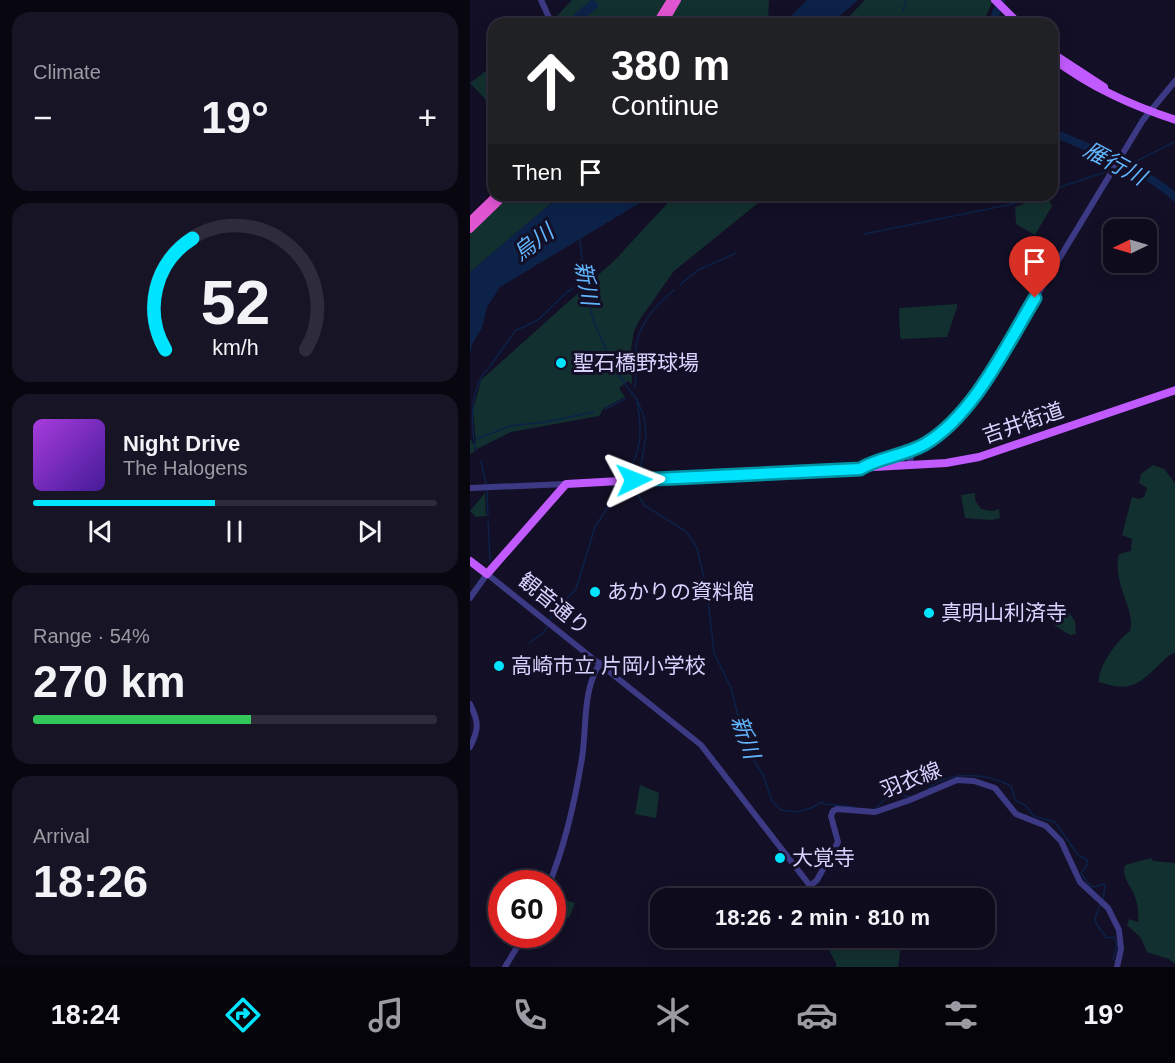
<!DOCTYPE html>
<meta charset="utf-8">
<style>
body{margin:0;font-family:Arial,"Noto Sans JP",sans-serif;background:#171425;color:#f1f3f6;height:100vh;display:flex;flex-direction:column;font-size:22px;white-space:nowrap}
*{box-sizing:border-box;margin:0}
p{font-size:20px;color:#9b9ba3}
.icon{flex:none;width:33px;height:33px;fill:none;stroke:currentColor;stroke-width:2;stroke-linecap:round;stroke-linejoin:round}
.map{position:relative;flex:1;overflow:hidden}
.drawer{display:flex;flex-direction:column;gap:12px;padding:12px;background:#08060f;width:470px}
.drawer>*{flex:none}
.guide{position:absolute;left:18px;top:18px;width:570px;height:183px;border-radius:18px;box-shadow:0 3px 15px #0003,0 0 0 2px #2e2b3b;background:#202124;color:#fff;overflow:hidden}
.needle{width:39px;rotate:265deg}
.buttons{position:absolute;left:633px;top:219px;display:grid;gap:12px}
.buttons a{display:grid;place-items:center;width:54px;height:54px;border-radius:12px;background:#0e0b1c;box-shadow:0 3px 15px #0003,0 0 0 2px #2e2b3b;font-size:30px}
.speed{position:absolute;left:18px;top:870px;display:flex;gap:12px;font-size:30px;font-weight:700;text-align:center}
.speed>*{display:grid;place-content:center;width:78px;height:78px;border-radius:50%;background:#0e0b1c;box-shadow:0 3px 15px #0003,0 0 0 2px #2e2b3b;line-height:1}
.speed .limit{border:9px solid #d22;background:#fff;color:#111}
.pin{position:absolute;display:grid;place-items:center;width:51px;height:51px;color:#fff;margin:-62px -26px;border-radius:50% 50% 50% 0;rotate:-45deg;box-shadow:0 0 6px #0007}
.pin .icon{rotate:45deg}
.me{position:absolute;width:66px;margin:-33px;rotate:88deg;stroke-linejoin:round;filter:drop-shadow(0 0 4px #0008)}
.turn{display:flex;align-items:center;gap:21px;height:126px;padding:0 24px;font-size:27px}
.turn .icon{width:78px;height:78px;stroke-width:2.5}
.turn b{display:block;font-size:42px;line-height:51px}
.then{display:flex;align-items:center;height:57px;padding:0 24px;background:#0003;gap:12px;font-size:22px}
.big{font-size:45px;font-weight:800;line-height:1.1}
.drawer .tile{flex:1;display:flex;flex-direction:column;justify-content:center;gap:9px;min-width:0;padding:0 21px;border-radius:18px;background:#171425}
.drawer .dial{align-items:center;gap:0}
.dial svg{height:156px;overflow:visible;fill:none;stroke:#2e2b3b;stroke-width:7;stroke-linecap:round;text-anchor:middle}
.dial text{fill:#f1f3f6;stroke:none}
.song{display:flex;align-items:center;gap:18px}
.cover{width:72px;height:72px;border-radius:9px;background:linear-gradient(135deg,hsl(280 70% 55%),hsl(260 70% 35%))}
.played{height:6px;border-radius:3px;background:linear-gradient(90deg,#00e5ff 45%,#2e2b3b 45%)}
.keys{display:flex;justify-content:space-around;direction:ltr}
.heat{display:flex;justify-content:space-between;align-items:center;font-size:33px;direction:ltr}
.charge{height:9px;border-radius:4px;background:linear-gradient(90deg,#34c759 54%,#2e2b3b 0)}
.trip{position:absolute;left:180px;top:888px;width:345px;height:60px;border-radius:18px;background:#0e0b1c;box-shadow:0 3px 15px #0003,0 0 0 2px #2e2b3b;font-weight:800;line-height:60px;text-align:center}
.tabs{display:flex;height:96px;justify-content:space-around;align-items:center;background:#06040b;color:#9b9ba3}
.tabs .icon{width:42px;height:42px}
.tabs .current{color:#00e5ff}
.tabs b{font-size:27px;color:#f1f3f6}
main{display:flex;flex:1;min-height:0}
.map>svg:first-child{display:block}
.green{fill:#12302f}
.water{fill:#0c2248}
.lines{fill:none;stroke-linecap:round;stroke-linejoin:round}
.stream{stroke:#0c2248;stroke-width:1.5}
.river{stroke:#0c2248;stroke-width:8}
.tertiary{stroke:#3d3a85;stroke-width:6}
.primary{stroke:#c25bff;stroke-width:8}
.trunk{stroke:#e055d1;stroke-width:8}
.route-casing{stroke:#0095a6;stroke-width:15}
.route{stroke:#00e5ff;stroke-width:10}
.poi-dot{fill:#00e5ff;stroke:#130f26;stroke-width:2}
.labels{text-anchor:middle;stroke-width:6;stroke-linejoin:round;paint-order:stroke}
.poi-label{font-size:21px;fill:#d9d4ff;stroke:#130f26;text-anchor:start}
.street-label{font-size:21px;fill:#d9d4ff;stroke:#130f26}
.water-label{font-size:22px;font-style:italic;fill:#62b6ff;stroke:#130f26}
</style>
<main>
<section class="drawer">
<div class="tile"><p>Climate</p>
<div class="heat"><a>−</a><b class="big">19°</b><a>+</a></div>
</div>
<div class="tile dial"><svg viewBox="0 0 100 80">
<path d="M14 69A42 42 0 1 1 86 69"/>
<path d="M14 69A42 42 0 0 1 28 12" stroke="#00e5ff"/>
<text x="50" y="56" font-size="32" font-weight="700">52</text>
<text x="50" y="72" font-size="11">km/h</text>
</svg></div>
<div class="tile">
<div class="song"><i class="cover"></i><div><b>Night Drive</b><p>The Halogens</p></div></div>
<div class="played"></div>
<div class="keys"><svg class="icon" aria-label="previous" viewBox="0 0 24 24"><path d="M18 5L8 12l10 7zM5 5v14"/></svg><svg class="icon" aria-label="pause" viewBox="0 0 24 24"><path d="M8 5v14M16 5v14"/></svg><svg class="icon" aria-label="next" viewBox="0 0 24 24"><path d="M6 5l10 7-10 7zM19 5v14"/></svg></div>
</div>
<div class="tile"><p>Range · 54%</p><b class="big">270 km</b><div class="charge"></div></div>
<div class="tile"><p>Arrival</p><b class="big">18:26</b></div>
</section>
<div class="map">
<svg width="706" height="967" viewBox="0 0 706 967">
<rect width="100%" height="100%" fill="#130f26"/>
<g class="green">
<polygon points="102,0 197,0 182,24 87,24 84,19"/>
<polygon points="210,0 299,0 298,21 295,24 196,24"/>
<polygon points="395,0 523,0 513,24 372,24"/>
<polygon points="24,65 24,123 18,115 15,99 0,83"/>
<polygon points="43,195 91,195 0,272 0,231 27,206"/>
<polygon points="205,195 298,195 204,271 170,319 164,331 161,349 162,382 161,384 158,381 149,388 155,397 134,408 129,416 41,432 7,449 4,448 4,452 0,454 0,438 3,444 6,443 3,411 11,380 144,261"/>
<polygon points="577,195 582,206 565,235 546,224 545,207"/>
<polygon points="487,304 487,307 477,337 432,339 430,337 429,308"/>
<path d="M683,465l11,4 11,14v170c-7,2 -10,6 -15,11 -23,22 -30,28 -61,18 -2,-14 19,-43 31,-51 6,-24 -18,-45 -11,-77l12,-3 1,-12 -10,-4 10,-38 7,2 5,-2 3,-9 -8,-5 2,-9z"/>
<polygon points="15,493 16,516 6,517 0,511"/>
<polygon points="505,493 505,500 511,509 522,511 529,509 530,518 522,520 495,518 491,495"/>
<polygon points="599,613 605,621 606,634 600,635 584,625 589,616"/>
<polygon points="170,785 189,793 186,818 165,814"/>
<path d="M681,858l2,3 22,2v101l-6,-5 -22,-7 -6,-14 -14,-13 2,-6 9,3c1,-9 0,-17 -3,-25 -3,-11 -14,-19 -10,-32z"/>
<polygon points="82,896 105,903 99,918 83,912"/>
<polygon points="360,938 428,938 431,946 428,967 366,967 366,963 360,952 362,946"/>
</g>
<g class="water">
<polygon points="121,0 124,0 129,6 109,24 105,24 100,18"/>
<polygon points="337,0 388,0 361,24 319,24 321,16"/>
<polygon points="91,195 183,195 30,287 17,307 12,328 2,344 0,357 0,272"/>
</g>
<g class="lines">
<g class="stream">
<polyline points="433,11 436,0"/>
<polyline points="659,165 706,141"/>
<polyline points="582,190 635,172 643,159"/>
<polyline points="394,234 543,204 568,195"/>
<polyline points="110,239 115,290 124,322 145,370 167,400 174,416 176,436 169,477"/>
<polyline points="210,285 228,270 266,253"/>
<path d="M164,388c4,-10 1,-23 1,-34 2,-29 18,-46 39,-64"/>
<polyline points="135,409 155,399"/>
<polyline points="7,439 40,426 75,422 124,412"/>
<path d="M6,451c-6,-25 -6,-67 13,-83l26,-37 23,-11 29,-28 17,-11"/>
<polyline points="11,461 16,484"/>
<path d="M156,478c15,-27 17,-46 11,-76"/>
<polyline points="167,484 168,495 174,505 215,531 222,539 227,548 237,591 244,653 261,688 276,747 293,775 302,801 311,810 327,812 341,808 352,802 354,804 384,807"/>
<polyline points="17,491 18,516"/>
<polyline points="18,522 20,561"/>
<polyline points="79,621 82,615 106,589 125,527 152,485"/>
<polyline points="59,643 72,634 78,626"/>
<path d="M458,789c21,-19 60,-16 83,-3l4,14 10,5 9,11 21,6 23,33 9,5v5l-6,8 9,13 4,1 10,-3 1,1 -2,15"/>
<polyline points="403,810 419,796 427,794 440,797"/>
<path d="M631,904c-10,18 -6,19 6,34l7,-1 3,8 -4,14 3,2"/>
</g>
<g class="river">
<polyline points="522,24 531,0"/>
<path d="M582,132c43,19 88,34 124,66"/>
</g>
<g class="tertiary">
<polyline points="71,0 82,24"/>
<polyline points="439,465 442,453 491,413 508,393 673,120 706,80"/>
<polyline points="393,467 400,463 446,448"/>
<polyline points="0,488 96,484"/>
<polyline points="0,598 17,574 231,745 348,896"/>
<path d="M0,704c9,18 9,25 0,43"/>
<path d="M79,884c17,-41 26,-83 33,-126 5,-31 0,-67 18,-95"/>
<polyline points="340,886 347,880 368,842 361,816 363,811 367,809 405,812 440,800 487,780 504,781 525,788 546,814 576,826 591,841 610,882 638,908 649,930 651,949 647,967"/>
<polyline points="35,967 55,934"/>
</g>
<g class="primary">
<polyline points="525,0 549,24"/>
<polyline points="582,53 634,87"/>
<path d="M582,58c39,29 78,47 124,62"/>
<polyline points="0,561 17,574 96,484 476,463 509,457 706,390"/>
</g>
<g class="trunk">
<polyline points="186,24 201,0"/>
<polyline points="193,24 207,0"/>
<polyline points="0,221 27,195"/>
<polyline points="0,229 35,195"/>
</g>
</g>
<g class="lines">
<defs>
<path id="route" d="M164,480l226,-11c20,-12 44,-13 65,-25 49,-29 81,-98 110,-146"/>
</defs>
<use href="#route" class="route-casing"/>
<use href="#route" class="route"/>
</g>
<g class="poi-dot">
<circle cx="91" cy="363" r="6"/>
<circle cx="125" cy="592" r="6"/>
<circle cx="459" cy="613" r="6"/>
<circle cx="29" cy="666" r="6"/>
<circle cx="310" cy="858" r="6"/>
</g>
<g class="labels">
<g class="poi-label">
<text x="103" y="370">聖石橋野球場</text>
<text x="137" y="599">あかりの資料館</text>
<text x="471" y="620">真明山利済寺</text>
<text x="41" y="673">高崎市立 片岡小学校</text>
<text x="322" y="865">大覚寺</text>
</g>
<g class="street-label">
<text transform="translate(553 423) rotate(-19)" y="7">吉井街道</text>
<text transform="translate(84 604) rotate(39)" y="7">観音通り</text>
<text transform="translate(441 780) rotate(-21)" y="7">羽衣線</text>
</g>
<g class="water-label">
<text transform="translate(645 163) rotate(28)" y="8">雁行川</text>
<text transform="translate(63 242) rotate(-37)" y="8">烏川</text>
<text transform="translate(117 283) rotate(80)" y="8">新川</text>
<text transform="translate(276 737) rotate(71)" y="8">新川</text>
</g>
</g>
</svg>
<div class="buttons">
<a><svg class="needle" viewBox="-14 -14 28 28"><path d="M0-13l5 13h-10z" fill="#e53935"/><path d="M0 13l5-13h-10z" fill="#9b9ba3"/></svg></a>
</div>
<div class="speed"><div class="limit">60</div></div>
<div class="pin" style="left:565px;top:298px;background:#d93025"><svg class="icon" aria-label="arrive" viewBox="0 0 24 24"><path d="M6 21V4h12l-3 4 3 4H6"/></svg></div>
<svg class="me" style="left:164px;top:480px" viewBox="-20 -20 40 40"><path d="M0-17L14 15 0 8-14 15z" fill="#00e5ff" stroke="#fff" stroke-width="4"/></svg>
<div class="trip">18:26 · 2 min · 810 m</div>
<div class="guide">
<div class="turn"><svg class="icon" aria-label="ahead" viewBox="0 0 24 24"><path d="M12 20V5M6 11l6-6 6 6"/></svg><div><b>380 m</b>Continue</div></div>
<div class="then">Then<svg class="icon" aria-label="arrive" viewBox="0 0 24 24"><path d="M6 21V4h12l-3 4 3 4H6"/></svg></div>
</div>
</div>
</main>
<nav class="tabs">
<b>18:24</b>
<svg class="icon current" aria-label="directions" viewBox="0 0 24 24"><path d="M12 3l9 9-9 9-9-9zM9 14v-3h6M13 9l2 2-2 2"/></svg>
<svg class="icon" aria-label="music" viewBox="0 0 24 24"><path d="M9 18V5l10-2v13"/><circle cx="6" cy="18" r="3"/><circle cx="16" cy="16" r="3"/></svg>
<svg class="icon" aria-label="phone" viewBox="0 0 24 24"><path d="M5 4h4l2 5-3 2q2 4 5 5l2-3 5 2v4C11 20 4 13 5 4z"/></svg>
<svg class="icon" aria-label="climate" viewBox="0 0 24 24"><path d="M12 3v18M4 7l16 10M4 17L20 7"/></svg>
<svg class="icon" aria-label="car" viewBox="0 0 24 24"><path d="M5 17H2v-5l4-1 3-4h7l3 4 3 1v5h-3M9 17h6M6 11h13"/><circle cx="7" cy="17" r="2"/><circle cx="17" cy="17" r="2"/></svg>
<svg class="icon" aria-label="filters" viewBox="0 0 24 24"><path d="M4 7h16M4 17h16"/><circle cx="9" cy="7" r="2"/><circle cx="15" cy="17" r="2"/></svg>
<b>19°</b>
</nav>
